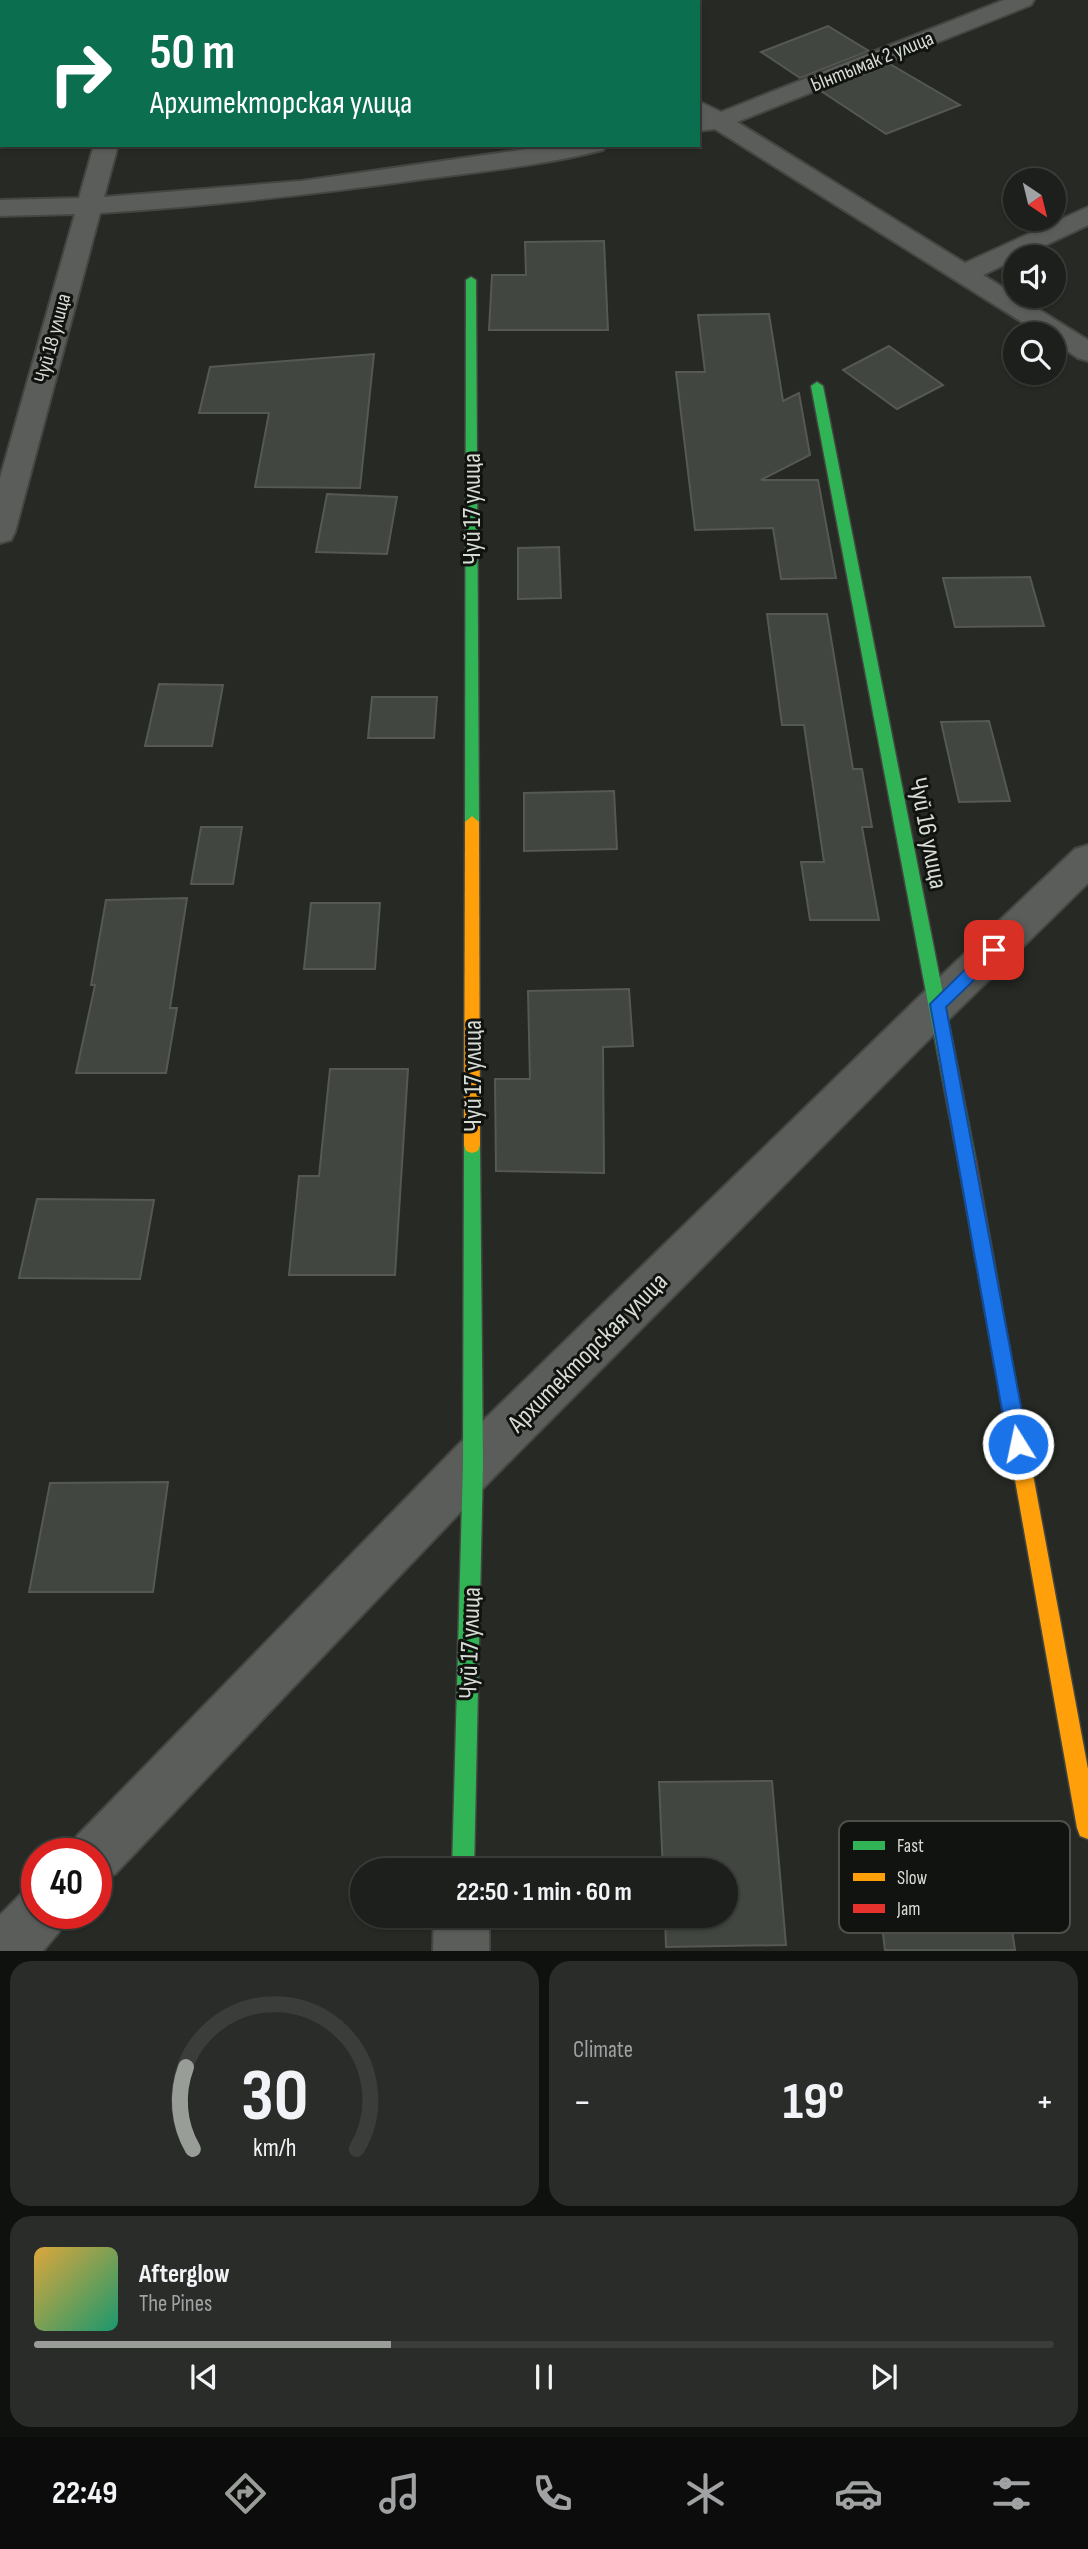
<!DOCTYPE html>
<meta charset="utf-8">
<style>
body{margin:0;font-family:"Sofia Sans Condensed",sans-serif;background:#292c28;color:#f1f3f6;height:100vh;display:flex;flex-direction:column;font-size:26px;white-space:nowrap}
*{box-sizing:border-box;margin:0}
p{font-size:23px;color:#a0a2a3}
.icon{flex:none;width:38px;height:38px;fill:none;stroke:currentColor;stroke-width:2;stroke-linecap:round;stroke-linejoin:round}
.map{position:relative;height:1951px;overflow:hidden}
.drawer{display:flex;flex-direction:column;gap:10px;padding:10px;background:#0f110f;flex:1}
.drawer>*{flex:none}
.hud{position:absolute;left:0px;top:0px;width:700px;height:147px;box-shadow:0 2px 5px #0004,0 0 0 2px #3a3d3a;background:#0b6e4f;color:#fff;overflow:hidden}
.needle{width:46px;rotate:145deg}
.controls{position:absolute;left:1003px;top:168px;display:grid;gap:14px}
.controls a{display:grid;place-items:center;width:63px;height:63px;border-radius:50%;background:#1c1f1b;box-shadow:0 2px 5px #0004,0 0 0 2px #3a3d3a;font-size:35px}
.speed{position:absolute;left:21px;top:1838px;display:flex;gap:14px;font-size:35px;font-weight:700;text-align:center}
.speed>*{display:grid;place-content:center;width:91px;height:91px;border-radius:50%;background:#1c1f1b;box-shadow:0 2px 5px #0004,0 0 0 2px #3a3d3a;line-height:1}
.speed .limit{border:10px solid #d22;background:#fff;color:#111}
.pin{position:absolute;display:grid;place-items:center;width:60px;height:60px;color:#fff;margin:-30px;border-radius:14px;box-shadow:0 4px 10px #0006}
.me{position:absolute;width:77px;margin:-38px;rotate:350deg;stroke-linejoin:round;filter:drop-shadow(0 0 5px #0008)}
.turn{display:flex;align-items:center;gap:24px;height:147px;padding:0 35px;font-size:32px}
.turn .icon{width:91px;height:91px;stroke-width:2.5}
.turn b{display:block;font-size:49px;line-height:60px}
.big{font-size:52px;font-weight:700;line-height:1.1}
.drawer .widget{flex:1;display:flex;flex-direction:column;justify-content:center;gap:10px;min-width:0;padding:0 24px;border-radius:21px;background:#292c28}
.drawer .dial{align-items:center;gap:0}
.dial svg{height:182px;overflow:visible;fill:none;stroke:#3a3d3a;stroke-width:7;stroke-linecap:round;text-anchor:middle}
.dial text{fill:#f1f3f6;stroke:none}
.song{display:flex;align-items:center;gap:21px}
.cover{width:84px;height:84px;border-radius:10px;background:linear-gradient(135deg,hsl(40 70% 55%),hsl(160 70% 35%))}
.played{height:7px;border-radius:4px;background:linear-gradient(90deg,#999d97 35%,#3a3d3a 35%)}
.keys{display:flex;justify-content:space-around;direction:ltr}
.heat{display:flex;justify-content:space-between;align-items:center;font-size:38px;direction:ltr}
.drawer .tiles{flex:1;display:grid;gap:10px;grid-template-columns:1fr 1fr}
.widget:last-child{grid-column:span 2}
.trip{position:absolute;left:350px;top:1858px;width:388px;height:70px;border-radius:35px;background:#1c1f1b;box-shadow:0 2px 5px #0004,0 0 0 2px #3a3d3a;font-weight:700;line-height:70px;text-align:center}
.dock{display:flex;height:112px;justify-content:space-around;align-items:center;background:#0b0c0b;color:#a0a2a3}
.dock .icon{width:49px;height:49px}
.dock .selected{color:#999d97}
.dock b{font-size:32px;color:#f1f3f6}
.map>svg:first-child{display:block}
.building{fill:#424641;stroke:#555853;stroke-width:2}
.lines{fill:none;stroke-linecap:round;stroke-linejoin:round}
.street-casing{stroke:#434641;stroke-width:4}
.fast-casing{stroke:#434641;stroke-width:3}
.slow-casing{stroke:#434641;stroke-width:3}
.jam-casing{stroke:#434641;stroke-width:3}
.street{fill:#5a5d59;fill-rule:evenodd}
.fast{fill:#30b455;fill-rule:evenodd}
.slow{fill:#ff9f0a;fill-rule:evenodd}
.jam{fill:#e5322d;fill-rule:evenodd}
.route{fill:#1a73e8;stroke:#114b97;stroke-width:2}
.labels{text-anchor:middle;stroke-width:6;stroke-linejoin:round;paint-order:stroke}
.far-street-label{font-size:21px;fill:#d7dcd5;stroke:#10130f}
.street-label{font-size:26px;fill:#d7dcd5;stroke:#10130f}
.key{fill:#10130f;stroke:#4c4f4a;stroke-width:2}
.key-label{font-size:19px;fill:#d7dcd5}
</style>
<div class="map">
<svg width="1088" height="1951" viewBox="0 0 1088 1951">
<rect width="100%" height="100%" fill="#262924"/>
<g class="building">
<polygon points="828,26 869,51 800,78 761,52"/>
<polygon points="890,64 960,105 886,134 821,91"/>
<polygon points="604,241 608,330 489,330 492,275 526,275 525,242"/>
<polygon points="769,314 783,401 799,393 810,455 761,480 818,480 836,578 781,579 773,528 695,530 676,372 705,372 698,315"/>
<polygon points="889,346 943,385 897,409 843,370"/>
<polygon points="374,354 360,488 255,487 269,413 199,413 210,367"/>
<polygon points="327,494 397,497 387,554 316,552"/>
<polygon points="559,547 561,598 518,599 518,548"/>
<polygon points="1030,577 1044,626 955,627 943,578"/>
<polygon points="767,614 827,614 853,769 862,769 872,827 862,827 879,920 810,920 801,862 824,862 804,725 782,725"/>
<polygon points="159,684 223,685 212,746 145,746"/>
<polygon points="372,697 437,697 434,738 368,738"/>
<polygon points="989,721 1010,801 959,802 941,722"/>
<polygon points="614,791 617,849 524,851 524,793"/>
<polygon points="201,827 242,827 233,884 191,884"/>
<polygon points="187,898 170,1008 177,1008 166,1073 76,1073 95,985 91,985 106,900"/>
<polygon points="311,903 380,903 375,969 304,969"/>
<polygon points="629,989 633,1046 603,1047 604,1173 496,1171 495,1079 530,1079 528,991"/>
<polygon points="330,1069 408,1069 395,1275 289,1275 299,1176 319,1176"/>
<polygon points="37,1199 154,1200 140,1279 19,1278"/>
<polygon points="168,1482 153,1592 29,1592 50,1483"/>
<polygon points="772,1781 786,1945 666,1947 665,1916 726,1916 726,1871 663,1871 659,1782"/>
<polygon points="996,1824 1015,1950 885,1950 870,1827"/>
</g>
<g class="lines">
<defs>
<g id="street">
<rect x="138" y="0" width="22" height="2"/>
<polygon points="523,0 548,0 521,2"/>
<polygon points="1004,0 1034,0 1031,5 737,122 965,263 1088,207 1088,225 983,275 1088,340 1088,361 1078,358 1054,342 1054,334 1041,334 715,129 698,131 698,101 721,112"/>
<path d="M94,145h24l-14,52 197,-16 254,-36h52l-4,5c-58,15 -119,21 -179,29 -108,15 -215,27 -324,34l-85,319 -4,8 -11,3v-65l75,-264 -75,2v-16l79,-2z"/>
<polygon points="1088,845 1088,883 952,1016 490,1481 115,1874 96,1882 96,1853 70,1853 77,1836 456,1447 924,992 1075,849"/>
<polygon points="37,1887 37,1913 67,1913 59,1932 43,1951 0,1951 0,1915 21,1894"/>
<polygon points="434,1916 489,1916 489,1951 433,1951"/>
</g>
<g id="fast">
<polygon points="471,277 476,280 479,822 472,828 465,822 466,280"/>
<polygon points="817,382 823,386 976,1161 973,1167 967,1169 961,1167 958,1161 811,386"/>
<polygon points="472,1137 478,1139 480,1145 483,1464 474,1871 452,1871 463,1464 464,1145 466,1139"/>
</g>
<g id="slow">
<polygon points="472,816 479,822 480,1145 478,1151 472,1153 466,1151 464,1145 465,822"/>
<polygon points="1003,1353 1010,1355 1012,1362 1088,1769 1088,1839 1080,1836 1077,1828 994,1362 996,1355"/>
</g>
<polygon id="jam" points="967,1153 973,1155 976,1161 1012,1362 1010,1369 1003,1371 996,1369 994,1362 958,1161 961,1155"/>
</defs>
<use href="#street" class="street-casing"/>
<use href="#fast" class="fast-casing"/>
<use href="#slow" class="slow-casing"/>
<use href="#jam" class="jam-casing"/>
<use href="#street" class="street"/>
<use href="#fast" class="fast"/>
<use href="#slow" class="slow"/>
<use href="#jam" class="jam"/>
</g>
<polygon class="route" points="994,944 1000,946 1002,950 1000,955 946,1007 1028,1444 1025,1451 1018,1454 1011,1451 1008,1444 930,1004 989,946"/>
<g class="labels">
<g class="far-street-label">
<text transform="translate(872 61) rotate(-22)" y="7">Ынтымак 2 улица</text>
<text transform="translate(52 338) rotate(-75)" y="7">Чуй 18 улица</text>
</g>
<g class="street-label">
<text transform="translate(471 509) rotate(-90)" y="9">Чуй 17 улица</text>
<text transform="translate(929 833) rotate(79)" y="9">Чуй 16 улица</text>
<text transform="translate(472 1076) rotate(-90)" y="9">Чуй 17 улица</text>
<text transform="translate(587 1352) rotate(-45)" y="9">Архитекторская улица</text>
<text transform="translate(469 1643) rotate(-88)" y="9">Чуй 17 улица</text>
</g>
</g>
<rect x="839" y="1821" width="231" height="112" rx="10" class="key"/>
<rect x="853" y="1841" width="32" height="9" fill="#30b455"/>
<rect x="853" y="1873" width="32" height="8" fill="#ff9f0a"/>
<rect x="853" y="1904" width="32" height="9" fill="#e5322d"/>
<g class="key-label">
<text x="897" y="1852">Fast</text>
<text x="897" y="1884">Slow</text>
<text x="897" y="1915">Jam</text>
</g>
</svg>
<div class="controls">
<a><svg class="needle" viewBox="-14 -14 28 28"><path d="M0-13l5 13h-10z" fill="#e53935"/><path d="M0 13l5-13h-10z" fill="#a0a2a3"/></svg></a>
<a><svg class="icon" aria-label="sound" viewBox="0 0 24 24"><path d="M4 9h4l5-4v14l-5-4H4zM17 9q2 3 0 6"/></svg></a>
<a><svg class="icon" aria-label="search" viewBox="0 0 24 24"><circle cx="10" cy="10" r="6"/><path d="M15 15l6 6"/></svg></a>
</div>
<div class="speed"><div class="limit">40</div></div>
<div class="pin" style="left:994px;top:950px;background:#d93025"><svg class="icon" aria-label="arrive" viewBox="0 0 24 24"><path d="M6 21V4h12l-3 4 3 4H6"/></svg></div>
<svg class="me" style="left:1018px;top:1444px" viewBox="-20 -20 40 40"><circle r="17" fill="#1a73e8" stroke="#fff" stroke-width="3"/><path d="M0-11L8 9 0 5-8 9z" fill="#fff"/></svg>
<div class="trip">22:50 · 1 min · 60 m</div>
<div class="hud">
<div class="turn"><svg class="icon" aria-label="right" viewBox="0 0 24 24"><path d="M7 20v-9h11M14 6l5 5-5 5"/></svg><div><b>50 m</b>Архитекторская улица</div></div>
</div>
</div>
<section class="drawer">
<div class="tiles">
<div class="widget dial"><svg viewBox="0 0 100 80">
<path d="M14 69A42 42 0 1 1 86 69"/>
<path d="M14 69A42 42 0 0 1 11 33" stroke="#999d97"/>
<text x="50" y="56" font-size="32" font-weight="700">30</text>
<text x="50" y="72" font-size="11">km/h</text>
</svg></div>
<div class="widget"><p>Climate</p>
<div class="heat"><a>−</a><b class="big">19°</b><a>+</a></div>
</div>
<div class="widget">
<div class="song"><i class="cover"></i><div><b>Afterglow</b><p>The Pines</p></div></div>
<div class="played"></div>
<div class="keys"><svg class="icon" aria-label="previous" viewBox="0 0 24 24"><path d="M18 5L8 12l10 7zM5 5v14"/></svg><svg class="icon" aria-label="pause" viewBox="0 0 24 24"><path d="M8 5v14M16 5v14"/></svg><svg class="icon" aria-label="next" viewBox="0 0 24 24"><path d="M6 5l10 7-10 7zM19 5v14"/></svg></div>
</div>
</div>
</section>
<nav class="dock">
<b>22:49</b>
<svg class="icon selected" aria-label="directions" viewBox="0 0 24 24"><path d="M12 3l9 9-9 9-9-9zM9 14v-3h6M13 9l2 2-2 2"/></svg>
<svg class="icon" aria-label="music" viewBox="0 0 24 24"><path d="M9 18V5l10-2v13"/><circle cx="6" cy="18" r="3"/><circle cx="16" cy="16" r="3"/></svg>
<svg class="icon" aria-label="phone" viewBox="0 0 24 24"><path d="M5 4h4l2 5-3 2q2 4 5 5l2-3 5 2v4C11 20 4 13 5 4z"/></svg>
<svg class="icon" aria-label="climate" viewBox="0 0 24 24"><path d="M12 3v18M4 7l16 10M4 17L20 7"/></svg>
<svg class="icon" aria-label="car" viewBox="0 0 24 24"><path d="M5 17H2v-5l4-1 3-4h7l3 4 3 1v5h-3M9 17h6M6 11h13"/><circle cx="7" cy="17" r="2"/><circle cx="17" cy="17" r="2"/></svg>
<svg class="icon" aria-label="filters" viewBox="0 0 24 24"><path d="M4 7h16M4 17h16"/><circle cx="9" cy="7" r="2"/><circle cx="15" cy="17" r="2"/></svg>
</nav>
